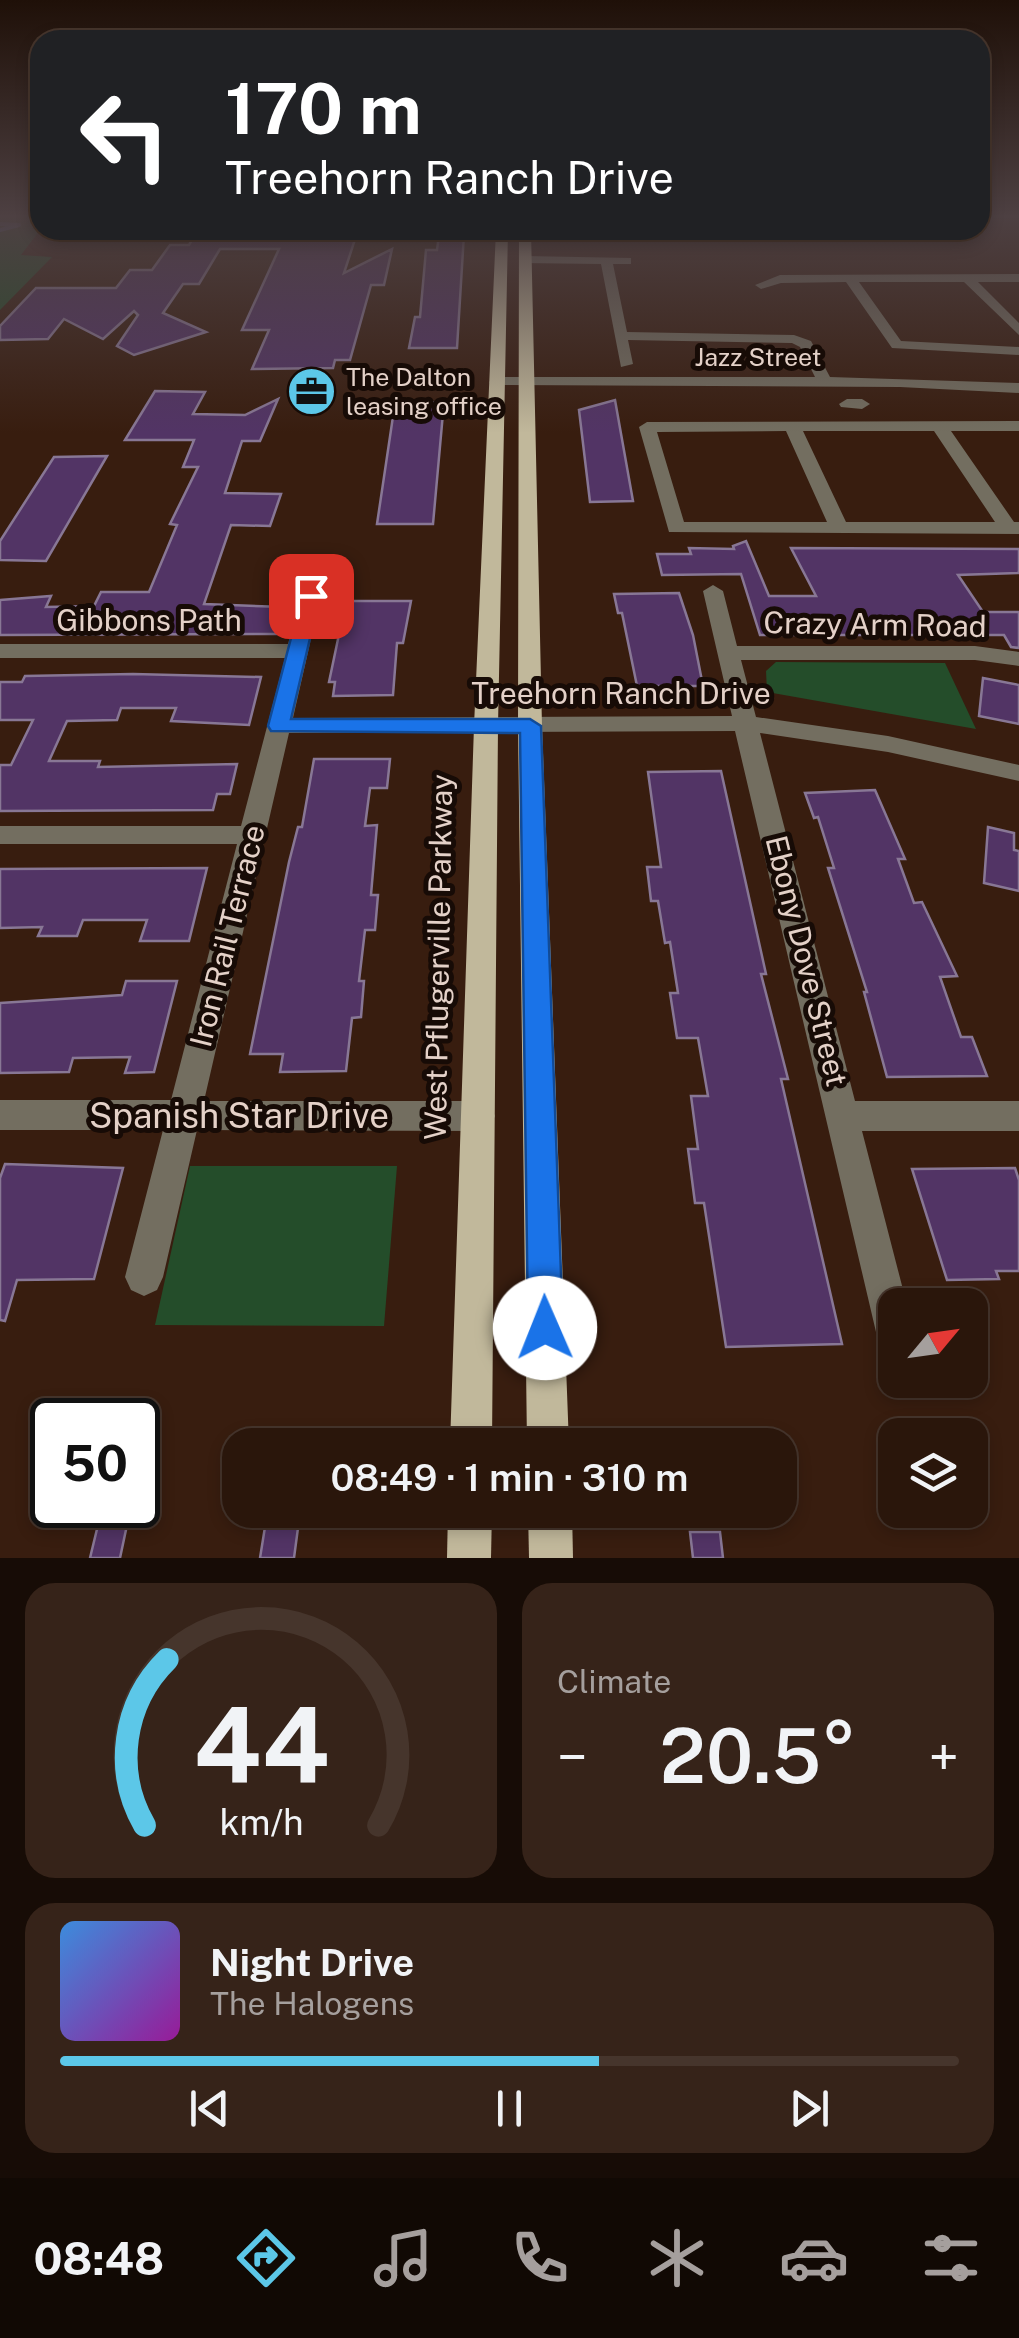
<!DOCTYPE html>
<meta charset="utf-8">
<style>
body{margin:0;font-family:"Public Sans",sans-serif;background:#362319;color:#f1f3f6;height:100vh;display:flex;flex-direction:column;font-size:38px;white-space:nowrap}
*{box-sizing:border-box;margin:0}
p{font-size:32px;color:#a59f9d}
.icon{flex:none;width:55px;height:55px;fill:none;stroke:currentColor;stroke-width:2;stroke-linecap:round;stroke-linejoin:round}
.map{position:relative;height:1558px;overflow:hidden}
.side{display:flex;flex-direction:column;gap:25px;padding:25px;background:#170c06;flex:1}
.side>*{flex:none}
.top-card{position:absolute;left:30px;top:30px;width:960px;height:210px;border-radius:30px;box-shadow:0 5px 15px #0003,0 0 0 2px #46352c;background:#202124;color:#fff;overflow:hidden}
.needle{width:65px;rotate:61deg}
.controls{position:absolute;left:878px;top:1288px;display:grid;gap:20px}
.controls a{display:grid;place-items:center;width:110px;height:110px;border-radius:20px;background:#2a160b;box-shadow:0 5px 15px #0003,0 0 0 2px #46352c;font-size:50px}
.speed{position:absolute;left:30px;top:1398px;display:flex;gap:20px;font-size:50px;font-weight:700;text-align:center}
.speed>*{display:grid;place-content:center;width:130px;height:130px;border-radius:50%;background:#2a160b;box-shadow:0 5px 15px #0003,0 0 0 2px #46352c;line-height:1}
.speed .limit{border:5px solid #111;border-radius:15px;background:#fff;color:#111}
.pin{position:absolute;display:grid;place-items:center;width:85px;height:85px;color:#fff;margin:-42px;border-radius:20px;box-shadow:0 5px 15px #0006}
.me{position:absolute;width:110px;margin:-55px;rotate:359deg;stroke-linejoin:round;filter:drop-shadow(0 0 8px #0008)}
.turn{display:flex;align-items:center;gap:35px;height:210px;padding:0 30px;font-size:45px}
.turn .icon{width:130px;height:130px;stroke-width:2.5}
.turn b{display:block;font-size:70px;line-height:85px}
.big{font-size:75px;font-weight:600;line-height:1.1}
.side .card{flex:1;display:flex;flex-direction:column;justify-content:center;gap:15px;min-width:0;padding:0 35px;border-radius:30px;background:#362319}
.side .dial{align-items:center;gap:0}
.dial svg{height:260px;overflow:visible;fill:none;stroke:#46352c;stroke-width:7;stroke-linecap:round;text-anchor:middle}
.dial text{fill:#f1f3f6;stroke:none}
.song{display:flex;align-items:center;gap:30px}
.cover{width:120px;height:120px;border-radius:15px;background:linear-gradient(135deg,hsl(210 70% 55%),hsl(300 70% 35%))}
.played{height:10px;border-radius:5px;background:linear-gradient(90deg,#5cc7e8 60%,#46352c 60%)}
.keys{display:flex;justify-content:space-around;direction:ltr}
.heat{display:flex;justify-content:space-between;align-items:center;font-size:55px;direction:ltr}
.side .tiles{flex:1;display:grid;gap:25px;grid-template-columns:1fr 1fr}
.card:last-child{grid-column:span 2}
.trip{position:absolute;left:222px;top:1428px;width:575px;height:100px;border-radius:30px;background:#2a160b;box-shadow:0 5px 15px #0003,0 0 0 2px #46352c;font-weight:600;line-height:100px;text-align:center}
.tab-bar{display:flex;height:160px;justify-content:space-around;align-items:center;background:#110904;color:#a59f9d}
.tab-bar .icon{width:70px;height:70px}
.tab-bar .on{color:#5cc7e8}
.tab-bar b{font-size:45px;color:#f1f3f6}
.map>svg:first-child{display:block}
.green{fill:#244d2a}
.lines{fill:none;stroke-linecap:round;stroke-linejoin:round}
.stream{stroke:#5170a3;stroke-width:4}
.building{fill:#523465;stroke:#887795;stroke-width:2.5}
.minor{fill:#736e60;fill-rule:evenodd}
.major{fill:#c1b89b;fill-rule:evenodd}
.route{fill:#1a73e8;stroke:#114b97;stroke-width:2.5}
.labels{text-anchor:middle;stroke-width:10;stroke-linejoin:round;paint-order:stroke}
.far-street-label{font-size:25px;fill:#e4d1c8;stroke:#170b06}
.far-poi-label{font-size:25px;fill:#e4d1c8;stroke:#170b06;text-anchor:start}
.street-label{font-size:30px;fill:#e4d1c8;stroke:#170b06}
.near-street-label{font-size:35px;fill:#e4d1c8;stroke:#170b06}
</style>
<div class="map">
<svg width="1019" height="1558" viewBox="0 0 1019 1558">
<rect width="100%" height="100%" fill="#381d0f"/>
<g class="green">
<polygon points="0,215 40,215 40,230 21,255 52,257 0,310"/>
<polygon points="776,662 945,663 976,729 767,692 766,671"/>
<polygon points="190,1166 397,1166 384,1326 155,1325"/>
</g>
<g class="lines">
<polyline class="stream" points="0,224 19,225 0,230"/>
</g>
<g class="building">
<polygon points="198,230 358,230 344,273 392,249 384,285 371,285 350,360 335,360 333,368 252,369 269,330 242,330 279,249 220,249 199,284 183,284 163,313 206,332 134,355 117,346 138,315 134,311 103,339 64,319 48,339 0,340 0,326 36,288 116,288 130,270 152,270 170,245 189,245"/>
<polygon points="464,234 457,348 409,348 415,317 420,317 426,250 437,250 439,235"/>
<polygon points="155,391 205,392 193,414 245,415 278,399 260,441 242,441 225,493 281,494 270,526 231,525 204,604 283,607 277,634 0,635 0,600 51,596 46,607 94,606 101,592 149,592 177,525 170,524 198,467 183,467 194,440 125,440"/>
<polygon points="615,400 633,501 590,502 579,410"/>
<polygon points="444,402 433,524 377,524 395,403"/>
<polygon points="107,456 46,561 0,560 0,541 54,457"/>
<polygon points="746,541 769,596 816,596 791,548 1019,549 1019,573 958,575 983,612 1019,612 1019,648 1011,647 1004,635 760,635 741,574 662,575 657,554 691,554 689,548 734,549 733,546"/>
<polygon points="679,593 693,635 703,686 637,686 622,613 618,613 614,594"/>
<polygon points="346,601 411,601 403,643 397,643 393,695 333,696 335,682 329,682"/>
<polygon points="133,674 261,677 249,725 171,721 176,708 121,708 117,720 67,721 49,761 100,761 98,767 237,764 230,794 217,794 213,810 0,811 0,765 11,765 33,720 0,720 0,682 22,682 25,676"/>
<polygon points="983,678 1019,685 1019,724 979,716"/>
<polygon points="314,759 390,759 387,788 370,788 365,826 377,825 371,895 378,895 375,930 365,930 359,981 364,981 361,1017 352,1018 346,1071 280,1072 283,1054 250,1054 289,862 298,827 302,827"/>
<polygon points="721,771 766,974 761,974 788,1079 781,1079 842,1344 726,1347 704,1203 695,1203 688,1149 698,1149 691,1096 708,1096 698,1038 677,1038 670,993 678,993 670,942 665,943 658,901 651,901 647,867 661,867 648,772"/>
<polygon points="875,790 905,859 898,859 914,903 922,902 957,976 940,977 961,1037 972,1037 987,1076 887,1077 864,992 867,992 828,868 834,868 818,817 814,818 805,793"/>
<polygon points="988,827 1014,833 1014,850 1019,851 1019,891 984,883"/>
<polygon points="207,868 189,941 140,941 147,920 83,920 77,936 38,936 42,927 0,928 0,869"/>
<polygon points="126,981 177,981 154,1072 125,1073 130,1057 73,1058 69,1072 0,1073 0,1003 122,995"/>
<polygon points="5,1164 123,1168 94,1279 17,1280 5,1321 0,1320 0,1178"/>
<polygon points="1015,1168 1019,1180 1019,1271 996,1271 999,1279 947,1280 912,1169"/>
<polygon points="98,1525 127,1525 120,1558 90,1558"/>
<polygon points="265,1527 298,1528 294,1558 260,1558"/>
<polygon points="690,1532 720,1532 723,1558 693,1558"/>
</g>
<g class="lines">
<g class="minor">
<polygon points="525,256 631,258 631,264 613,264 627,332 794,335 811,341 830,377 1019,383 1019,393 900,387 492,385 489,382 497,377 815,377 800,347 792,343 628,340 633,364 621,367 601,264 521,263"/>
<polygon points="1019,274 1019,282 978,282 1019,323 1019,335 964,282 859,282 901,341 1019,347 1019,355 892,348 846,282 781,283 761,289 755,285 780,275"/>
<polygon points="847,399 862,399 870,404 862,409 841,407 839,404"/>
<path d="M1019,421v10h-68l63,91h5v12l-350,-2 -30,-105 8,-5zM786,431l41,91h-143l-27,-90zM803,431h131l61,91h-149z"/>
<polygon points="713,585 723,591 737,646 975,646 1019,652 1019,666 975,660 741,660 756,717 888,736 1019,765 1019,781 888,752 760,733 855,1101 1019,1101 1019,1131 862,1131 907,1305 895,1305 895,1351 881,1346 876,1332 735,731 289,733 204,1101 478,1101 490,1105 495,1116 490,1127 478,1131 197,1130 163,1277 157,1290 144,1296 131,1290 125,1277 163,1130 0,1130 0,1100 171,1100 237,844 0,844 0,826 241,826 285,658 0,658 0,644 288,644 301,595 311,589 321,595 293,718 732,716 703,591"/>
</g>
<g class="major">
<polygon points="496,230 508,230 498,726 492,1445 450,1445 474,726"/>
<polygon points="519,230 531,230 542,726 569,1445 527,1445 518,726"/>
<polygon points="448,1510 492,1510 491,1558 447,1558"/>
<polygon points="528,1510 572,1510 573,1558 529,1558"/>
</g>
</g>
<linearGradient id="sky" x2="0" y2="1"><stop stop-color="#1f1008"/><stop offset="0.5" stop-color="#4d4042"/><stop offset="1" stop-color="#4d4042" stop-opacity="0"/></linearGradient>
<rect width="1019" height="433" fill="url(#sky)"/>
<polygon class="route" points="311,590 320,596 291,719 530,719 541,726 563,1328 558,1340 545,1345 533,1340 528,1328 520,733 271,731 268,726 302,596"/>
<defs>
<symbol id="office-disc" viewBox="-11 -11 22 22"><circle r="9.5" fill="#5cc7e8" stroke="#170b06"/><path d="M-6-3h4V-5.5h4V-3h4V5H-6ZM-1-4.5V-3h2v-1.5ZM-6 0V1H6V0Z" fill="#111"/></symbol>
</defs>
<g fill-rule="evenodd">
<use href="#office-disc" x="284" y="364" width="55" height="55"/>
</g>
<g class="labels">
<g class="far-street-label">
<text x="758" y="366">Jazz Street</text>
</g>
<g class="far-poi-label">
<text x="346" y="386">The Dalton<tspan x="346" dy="29">leasing office</tspan></text>
</g>
<g class="street-label">
<text x="149" y="631">Gibbons Path</text>
<text transform="translate(875 625) rotate(1)" y="10">Crazy Arm Road</text>
<text x="621" y="704">Treehorn Ranch Drive</text>
<text transform="translate(228 936) rotate(-76)" y="10">Iron Rail Terrace</text>
<text transform="translate(439 957) rotate(-89)" y="10">West Pflugerville Parkway</text>
<text transform="translate(806 961) rotate(76)" y="10">Ebony Dove Street</text>
</g>
<g class="near-street-label">
<text x="239" y="1128">Spanish Star Drive</text>
</g>
</g>
</svg>
<div class="controls">
<a><svg class="needle" viewBox="-14 -14 28 28"><path d="M0-13l5 13h-10z" fill="#e53935"/><path d="M0 13l5-13h-10z" fill="#a59f9d"/></svg></a>
<a><svg class="icon" aria-label="layers" viewBox="0 0 24 24"><path d="M12 4l9 5-9 5-9-5zM3 14l9 5 9-5"/></svg></a>
</div>
<div class="speed"><div class="limit">50</div></div>
<div class="pin" style="left:311px;top:596px;background:#d93025"><svg class="icon" aria-label="arrive" viewBox="0 0 24 24"><path d="M6 21V4h12l-3 4 3 4H6"/></svg></div>
<svg class="me" style="left:545px;top:1328px" viewBox="-20 -20 40 40"><circle r="19" fill="#fff"/><path d="M0-13L10 11 0 6-10 11z" fill="#1a73e8"/></svg>
<div class="trip">08:49 · 1 min · 310 m</div>
<div class="top-card">
<div class="turn"><svg class="icon" aria-label="left" viewBox="0 0 24 24"><path d="M17 20v-9H6M10 6l-5 5 5 5"/></svg><div><b>170 m</b>Treehorn Ranch Drive</div></div>
</div>
</div>
<section class="side">
<div class="tiles">
<div class="card dial"><svg viewBox="0 0 100 80">
<path d="M14 69A42 42 0 1 1 86 69"/>
<path d="M14 69A42 42 0 0 1 21 18" stroke="#5cc7e8"/>
<text x="50" y="56" font-size="32" font-weight="700">44</text>
<text x="50" y="72" font-size="11">km/h</text>
</svg></div>
<div class="card"><p>Climate</p>
<div class="heat"><a>−</a><b class="big">20.5°</b><a>+</a></div>
</div>
<div class="card">
<div class="song"><i class="cover"></i><div><b>Night Drive</b><p>The Halogens</p></div></div>
<div class="played"></div>
<div class="keys"><svg class="icon" aria-label="previous" viewBox="0 0 24 24"><path d="M18 5L8 12l10 7zM5 5v14"/></svg><svg class="icon" aria-label="pause" viewBox="0 0 24 24"><path d="M8 5v14M16 5v14"/></svg><svg class="icon" aria-label="next" viewBox="0 0 24 24"><path d="M6 5l10 7-10 7zM19 5v14"/></svg></div>
</div>
</div>
</section>
<nav class="tab-bar">
<b>08:48</b>
<svg class="icon on" aria-label="directions" viewBox="0 0 24 24"><path d="M12 3l9 9-9 9-9-9zM9 14v-3h6M13 9l2 2-2 2"/></svg>
<svg class="icon" aria-label="music" viewBox="0 0 24 24"><path d="M9 18V5l10-2v13"/><circle cx="6" cy="18" r="3"/><circle cx="16" cy="16" r="3"/></svg>
<svg class="icon" aria-label="phone" viewBox="0 0 24 24"><path d="M5 4h4l2 5-3 2q2 4 5 5l2-3 5 2v4C11 20 4 13 5 4z"/></svg>
<svg class="icon" aria-label="climate" viewBox="0 0 24 24"><path d="M12 3v18M4 7l16 10M4 17L20 7"/></svg>
<svg class="icon" aria-label="car" viewBox="0 0 24 24"><path d="M5 17H2v-5l4-1 3-4h7l3 4 3 1v5h-3M9 17h6M6 11h13"/><circle cx="7" cy="17" r="2"/><circle cx="17" cy="17" r="2"/></svg>
<svg class="icon" aria-label="filters" viewBox="0 0 24 24"><path d="M4 7h16M4 17h16"/><circle cx="9" cy="7" r="2"/><circle cx="15" cy="17" r="2"/></svg>
</nav>
